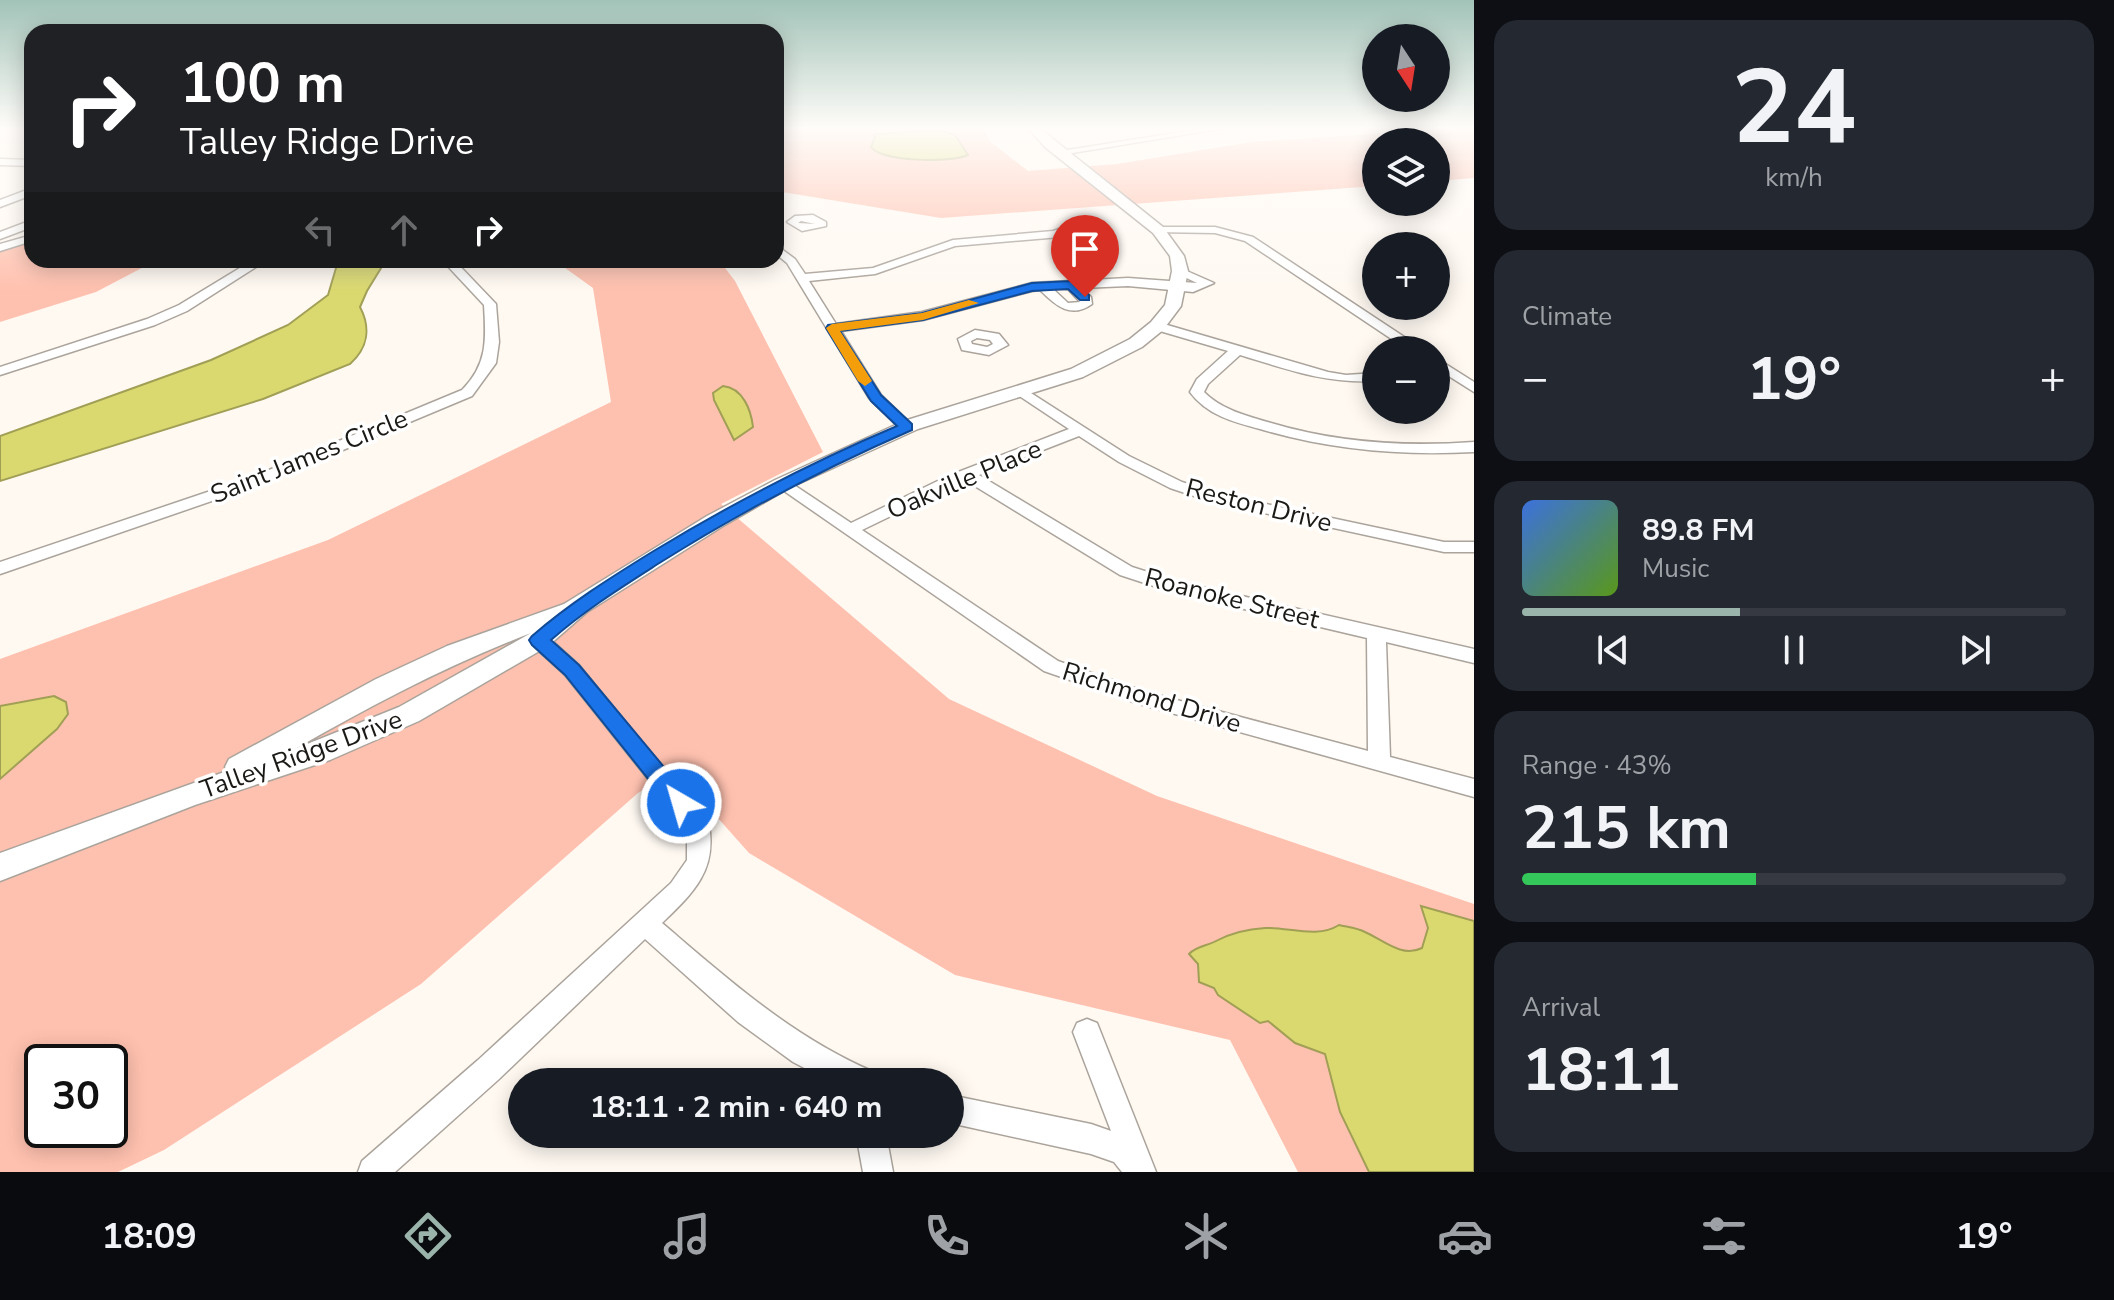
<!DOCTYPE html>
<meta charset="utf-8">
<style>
body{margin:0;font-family:"Nunito Sans",sans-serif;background:#242831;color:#f1f3f6;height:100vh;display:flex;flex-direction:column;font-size:30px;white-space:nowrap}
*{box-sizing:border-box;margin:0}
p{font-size:26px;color:#9ea1a6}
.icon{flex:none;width:44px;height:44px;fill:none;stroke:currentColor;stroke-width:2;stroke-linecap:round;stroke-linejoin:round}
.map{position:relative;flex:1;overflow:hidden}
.details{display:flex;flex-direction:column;gap:20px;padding:20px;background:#0d0f14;width:640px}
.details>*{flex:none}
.guide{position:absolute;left:24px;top:24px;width:760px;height:244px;border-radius:24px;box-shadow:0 4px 20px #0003;background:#202124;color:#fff;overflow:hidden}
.needle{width:52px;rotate:168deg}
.controls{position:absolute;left:1362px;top:24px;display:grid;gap:16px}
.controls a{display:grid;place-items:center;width:88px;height:88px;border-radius:50%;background:#171b24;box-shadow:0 4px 20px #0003;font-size:40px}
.speed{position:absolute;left:24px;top:1044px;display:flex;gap:16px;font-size:40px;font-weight:700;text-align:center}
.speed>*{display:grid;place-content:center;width:104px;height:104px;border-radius:50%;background:#171b24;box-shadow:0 4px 20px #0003;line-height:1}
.speed .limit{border:4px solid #111;border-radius:12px;background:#fff;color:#111}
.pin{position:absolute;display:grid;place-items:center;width:68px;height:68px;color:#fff;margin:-82px -34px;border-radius:50% 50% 50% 0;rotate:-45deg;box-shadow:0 0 8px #0007}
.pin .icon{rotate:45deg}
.me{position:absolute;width:88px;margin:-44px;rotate:322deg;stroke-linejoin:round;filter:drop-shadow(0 0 6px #0008)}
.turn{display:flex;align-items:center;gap:28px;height:168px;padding:0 24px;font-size:36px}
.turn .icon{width:104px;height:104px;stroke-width:2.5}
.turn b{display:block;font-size:56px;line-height:68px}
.lanes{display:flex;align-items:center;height:76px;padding:0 24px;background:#0003;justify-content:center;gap:40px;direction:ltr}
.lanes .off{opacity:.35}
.big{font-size:60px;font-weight:700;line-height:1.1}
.details .widget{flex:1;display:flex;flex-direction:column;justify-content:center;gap:12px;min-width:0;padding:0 28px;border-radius:24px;background:#242831}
.details .dial{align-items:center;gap:0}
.dial b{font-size:104px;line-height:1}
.song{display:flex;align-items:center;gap:24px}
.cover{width:96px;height:96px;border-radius:12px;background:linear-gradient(135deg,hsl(220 70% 55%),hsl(90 70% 35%))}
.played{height:8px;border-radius:4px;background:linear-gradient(90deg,#9bb4ab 40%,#363941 40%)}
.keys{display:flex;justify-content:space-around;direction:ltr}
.heat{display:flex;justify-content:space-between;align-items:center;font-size:44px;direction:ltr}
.charge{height:12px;border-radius:6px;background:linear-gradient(90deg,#34c759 43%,#363941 0)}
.trip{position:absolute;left:508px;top:1068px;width:456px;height:80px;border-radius:40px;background:#171b24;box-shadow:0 4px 20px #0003;font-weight:700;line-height:80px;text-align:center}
.tabs{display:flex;height:128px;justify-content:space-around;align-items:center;background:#090b0e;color:#9ea1a6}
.tabs .icon{width:56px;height:56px}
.tabs .active{color:#9bb4ab}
.tabs b{font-size:36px;color:#f1f3f6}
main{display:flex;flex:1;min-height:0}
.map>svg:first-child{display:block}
.green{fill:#ffc1af;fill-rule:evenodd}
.water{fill:#dad970;stroke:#a19f55;stroke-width:2}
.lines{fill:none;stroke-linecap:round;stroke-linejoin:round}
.minor-casing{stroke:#aba49c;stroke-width:3}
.tertiary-casing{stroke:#aba49c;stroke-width:3}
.minor{fill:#fff;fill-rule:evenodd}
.tertiary{fill:#fff;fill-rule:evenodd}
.route{fill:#1a73e8;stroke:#114b97;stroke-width:2}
.slow{fill:#f59e0b}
.labels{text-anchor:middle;stroke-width:7;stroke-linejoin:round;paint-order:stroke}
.street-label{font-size:26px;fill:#1b1916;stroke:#fff}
</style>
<main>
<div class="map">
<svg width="1474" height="1172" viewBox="0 0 1474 1172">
<rect width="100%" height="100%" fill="#fff9f2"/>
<g class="green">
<polygon points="776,127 982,127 991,142 1028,171 1117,164 1251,142 1474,127 1474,178 1436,181 1436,142 1376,142 1376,186 941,218 776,191"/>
<polygon points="32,242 32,260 157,260 96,292 0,322 0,252"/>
<path d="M554,260h165l16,21 88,171 -102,52 228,195 208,97 317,108v268h-176l-68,-132 -275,-65 -206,-122 -73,-82 -38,22 -217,191 -257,166 -46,22h-118v-513l328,-119 283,-138 -18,-114zM42,1062h68v68h-68z"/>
</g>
<g class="water">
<path d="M938,130l17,5 13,20c-16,8 -87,7 -97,-8l5,-13z"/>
<path d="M330,260h56l-19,31 -7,16c11,21 8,41 -10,57l-87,35 -263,82v-45l211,-76 77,-35 40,-30 8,-27z"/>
<path d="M723,386c20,2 28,24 30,41l-19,13 -20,-40 -1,-7z"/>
<polygon points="54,696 66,702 68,714 57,729 0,779 0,706"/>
<path d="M1421,906l53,15v251h-105l-29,-60 -15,-58 -30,-11 -27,-22 -8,2 -42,-28 -4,-7 -15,-6 -1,-18 -9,-10c7,-8 18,-8 27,-13 15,-8 32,-12 49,-13 24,-1 52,11 74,-3 8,2 18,3 26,7 18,8 37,26 57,16l6,-20z"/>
</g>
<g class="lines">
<defs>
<g id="minor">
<polygon points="1213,127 1231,127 1060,155 1055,152"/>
<polygon points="0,159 32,160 32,166 0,165"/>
<polygon points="32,188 32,195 0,207 0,200"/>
<path d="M813,215l13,7v4l-24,5 -15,-9 8,-6zM801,221l14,3 -17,-1z"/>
<polygon points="32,220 32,227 0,239 0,232"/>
<path d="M1074,224l21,11 -24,6 -11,-4 -105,9 -80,28 -66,7 27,43 86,-12 110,-29 96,-5 69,5 -21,-10 -2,-2 6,-3 34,15 -21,9 -65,-6 -46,2 9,9 1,7c-21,15 -36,2 -52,-14l-8,1 -109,29 -82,11 40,64 33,32 -7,4 -5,-1 -33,-32 -82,-135 -11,-9v-9l19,14 10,15 68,-6 80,-28 100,-9zM1053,289h15l12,13 -12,1z"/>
<polygon points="1158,227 1215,227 1253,237 1424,350 1408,350 1245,241 1215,233 1154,232 1154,228"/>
<polygon points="32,235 32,241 0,251 0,244"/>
<polygon points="253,260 267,260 187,311 155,325 0,375 0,367 147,319 179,305"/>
<path d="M442,260h12l42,44 3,38 -3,21 -24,33 -208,87 -264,91v-12l252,-85 210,-87c26,-26 24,-51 22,-85z"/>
<path d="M1157,322l171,50 18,3 30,-2v8c-50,3 -89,-12 -136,-26l-32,29 -4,8c18,18 43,24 67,31 67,20 133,24 203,19v10c-74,4 -143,-2 -214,-23 -27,-7 -53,-14 -70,-37l7,-13 31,-28 -75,-22 -2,-3z"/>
<path d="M975,330l24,4 9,11 -19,10 -27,-5 -4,-11zM977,338l13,2 3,4 -6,3 -15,-3 -1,-3z"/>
<polygon points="1436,358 1474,382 1474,392 1436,368"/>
<path d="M1020,386l109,70 53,26 37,12 225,48h30v10h-30l-235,-51 -39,-13 -51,-26 -40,-26 -100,39 153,92 44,14 298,68v14l-88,-21 4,115 84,22v18l-335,-93 -95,-33 -270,-187 2,-3h12l63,42 97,-47 121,-47 -54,-36v-6zM965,480l155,95 52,17 195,46 1,113 -225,-60 -85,-30 -196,-131z"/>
<path d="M539,633l7,2 33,30 130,160c8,46 -16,68 -47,98 67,57 130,114 212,149l4,10h-47l-38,-20 -55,-40 -93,-83 -147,141 -103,92h-37l4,-11 116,-101 193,-177 16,-23v-32l-122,-153 -33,-30 -3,-5 3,-5z"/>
<polygon points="1087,1019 1097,1023 1156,1172 1122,1172 1114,1162 1091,1154 950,1123 950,1095 1091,1124 1111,1131 1073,1032 1077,1023"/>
<polygon points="856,1134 886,1134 893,1172 863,1172"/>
</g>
<path id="tertiary" d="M1027,127h11l125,100 21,29 4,15 -7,35 -18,24 -21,17 -59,30 -165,52 -129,59 -66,38 -136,86 -39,34 -129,75 -89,39 -135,45 -195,76v-28l227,-82 -2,-4 4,-8 147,-80 71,-33 117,-42 143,-88 68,-36 129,-59 167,-52 59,-30 21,-17 14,-17 7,-34 -2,-15 -17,-23 -108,-86zM531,633l-132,74 -104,42c77,-44 153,-84 236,-116z"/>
</defs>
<use href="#minor" class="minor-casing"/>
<use href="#tertiary" class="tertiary-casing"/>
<use href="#minor" class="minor"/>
<use href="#tertiary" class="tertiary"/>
</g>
<linearGradient id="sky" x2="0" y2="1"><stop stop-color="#a2c3b8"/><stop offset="0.44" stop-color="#fffcf9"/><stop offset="1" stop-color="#fffcf9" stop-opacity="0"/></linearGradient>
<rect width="1474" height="291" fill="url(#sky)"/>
<path class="route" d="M1071,281l18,14v5h-9l-12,-11 -36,2 -109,29 -83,11 41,64 31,29v6c-87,38 -170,81 -251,132 -39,25 -76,48 -110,78l28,25 110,132 3,6 -3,7 -8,3 -8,-3 -108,-135 -33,-30 -3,-5 3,-4c38,-33 78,-58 120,-84 79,-48 160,-90 245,-126l-26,-25 -45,-73 2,-3 94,-12 110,-30z"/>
<polygon class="slow" points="969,300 979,303 923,320 840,331 872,381 865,386 858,381 826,328 832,324 922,313"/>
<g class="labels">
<g class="street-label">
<text transform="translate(309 456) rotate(-22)" y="9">Saint James Circle</text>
<text transform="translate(964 479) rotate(-23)" y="9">Oakville Place</text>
<text transform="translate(1259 505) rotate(14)" y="9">Reston Drive</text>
<text transform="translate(1232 598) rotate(14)" y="9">Roanoke Street</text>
<text transform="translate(1152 697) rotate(17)" y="9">Richmond Drive</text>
<text transform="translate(301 754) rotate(-20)" y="9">Talley Ridge Drive</text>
</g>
</g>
</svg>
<div class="controls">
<a><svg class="needle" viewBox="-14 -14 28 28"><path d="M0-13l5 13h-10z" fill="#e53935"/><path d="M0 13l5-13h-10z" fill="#9ea1a6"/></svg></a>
<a><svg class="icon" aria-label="layers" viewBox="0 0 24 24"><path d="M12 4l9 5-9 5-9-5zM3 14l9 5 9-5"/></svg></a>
<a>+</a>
<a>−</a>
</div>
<div class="speed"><div class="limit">30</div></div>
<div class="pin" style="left:1085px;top:297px;background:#d93025"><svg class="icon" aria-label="arrive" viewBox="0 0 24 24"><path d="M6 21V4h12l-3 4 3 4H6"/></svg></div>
<svg class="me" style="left:681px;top:803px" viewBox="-20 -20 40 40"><circle r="17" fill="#1a73e8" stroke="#fff" stroke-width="3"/><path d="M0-11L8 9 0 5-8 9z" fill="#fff"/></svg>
<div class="trip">18:11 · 2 min · 640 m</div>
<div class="guide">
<div class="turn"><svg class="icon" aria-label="right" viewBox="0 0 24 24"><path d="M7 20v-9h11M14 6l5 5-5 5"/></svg><div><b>100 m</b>Talley Ridge Drive</div></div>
<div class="lanes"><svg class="icon off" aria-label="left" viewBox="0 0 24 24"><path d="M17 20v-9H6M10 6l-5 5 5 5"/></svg><svg class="icon off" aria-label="ahead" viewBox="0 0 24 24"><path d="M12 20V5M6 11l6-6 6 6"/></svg><svg class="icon" aria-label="right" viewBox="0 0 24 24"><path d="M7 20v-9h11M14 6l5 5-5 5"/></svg></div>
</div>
</div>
<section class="details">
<div class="widget dial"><b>24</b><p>km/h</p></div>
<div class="widget"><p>Climate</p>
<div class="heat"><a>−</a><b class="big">19°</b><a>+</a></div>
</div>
<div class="widget">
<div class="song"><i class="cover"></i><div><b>89.8 FM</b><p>Music</p></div></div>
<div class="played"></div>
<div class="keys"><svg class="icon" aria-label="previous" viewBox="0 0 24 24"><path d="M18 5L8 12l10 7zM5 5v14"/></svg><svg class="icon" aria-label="pause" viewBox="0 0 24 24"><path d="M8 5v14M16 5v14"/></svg><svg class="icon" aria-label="next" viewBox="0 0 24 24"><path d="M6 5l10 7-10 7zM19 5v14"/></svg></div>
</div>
<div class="widget"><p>Range · 43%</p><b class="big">215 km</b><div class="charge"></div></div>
<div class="widget"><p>Arrival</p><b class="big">18:11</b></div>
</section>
</main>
<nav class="tabs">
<b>18:09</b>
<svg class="icon active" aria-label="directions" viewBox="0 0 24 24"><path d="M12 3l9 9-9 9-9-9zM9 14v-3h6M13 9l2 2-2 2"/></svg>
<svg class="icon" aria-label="music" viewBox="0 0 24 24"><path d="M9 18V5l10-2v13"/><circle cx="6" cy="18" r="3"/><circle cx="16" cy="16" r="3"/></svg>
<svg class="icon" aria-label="phone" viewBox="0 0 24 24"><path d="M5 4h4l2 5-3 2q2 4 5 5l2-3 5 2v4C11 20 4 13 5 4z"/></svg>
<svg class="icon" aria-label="climate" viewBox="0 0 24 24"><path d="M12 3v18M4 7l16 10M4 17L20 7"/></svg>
<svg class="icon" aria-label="car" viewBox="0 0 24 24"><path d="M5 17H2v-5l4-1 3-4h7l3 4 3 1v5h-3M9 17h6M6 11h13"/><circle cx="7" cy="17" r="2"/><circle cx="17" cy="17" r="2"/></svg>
<svg class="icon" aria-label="filters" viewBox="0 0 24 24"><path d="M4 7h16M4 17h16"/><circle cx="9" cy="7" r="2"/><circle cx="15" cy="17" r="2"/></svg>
<b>19°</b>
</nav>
